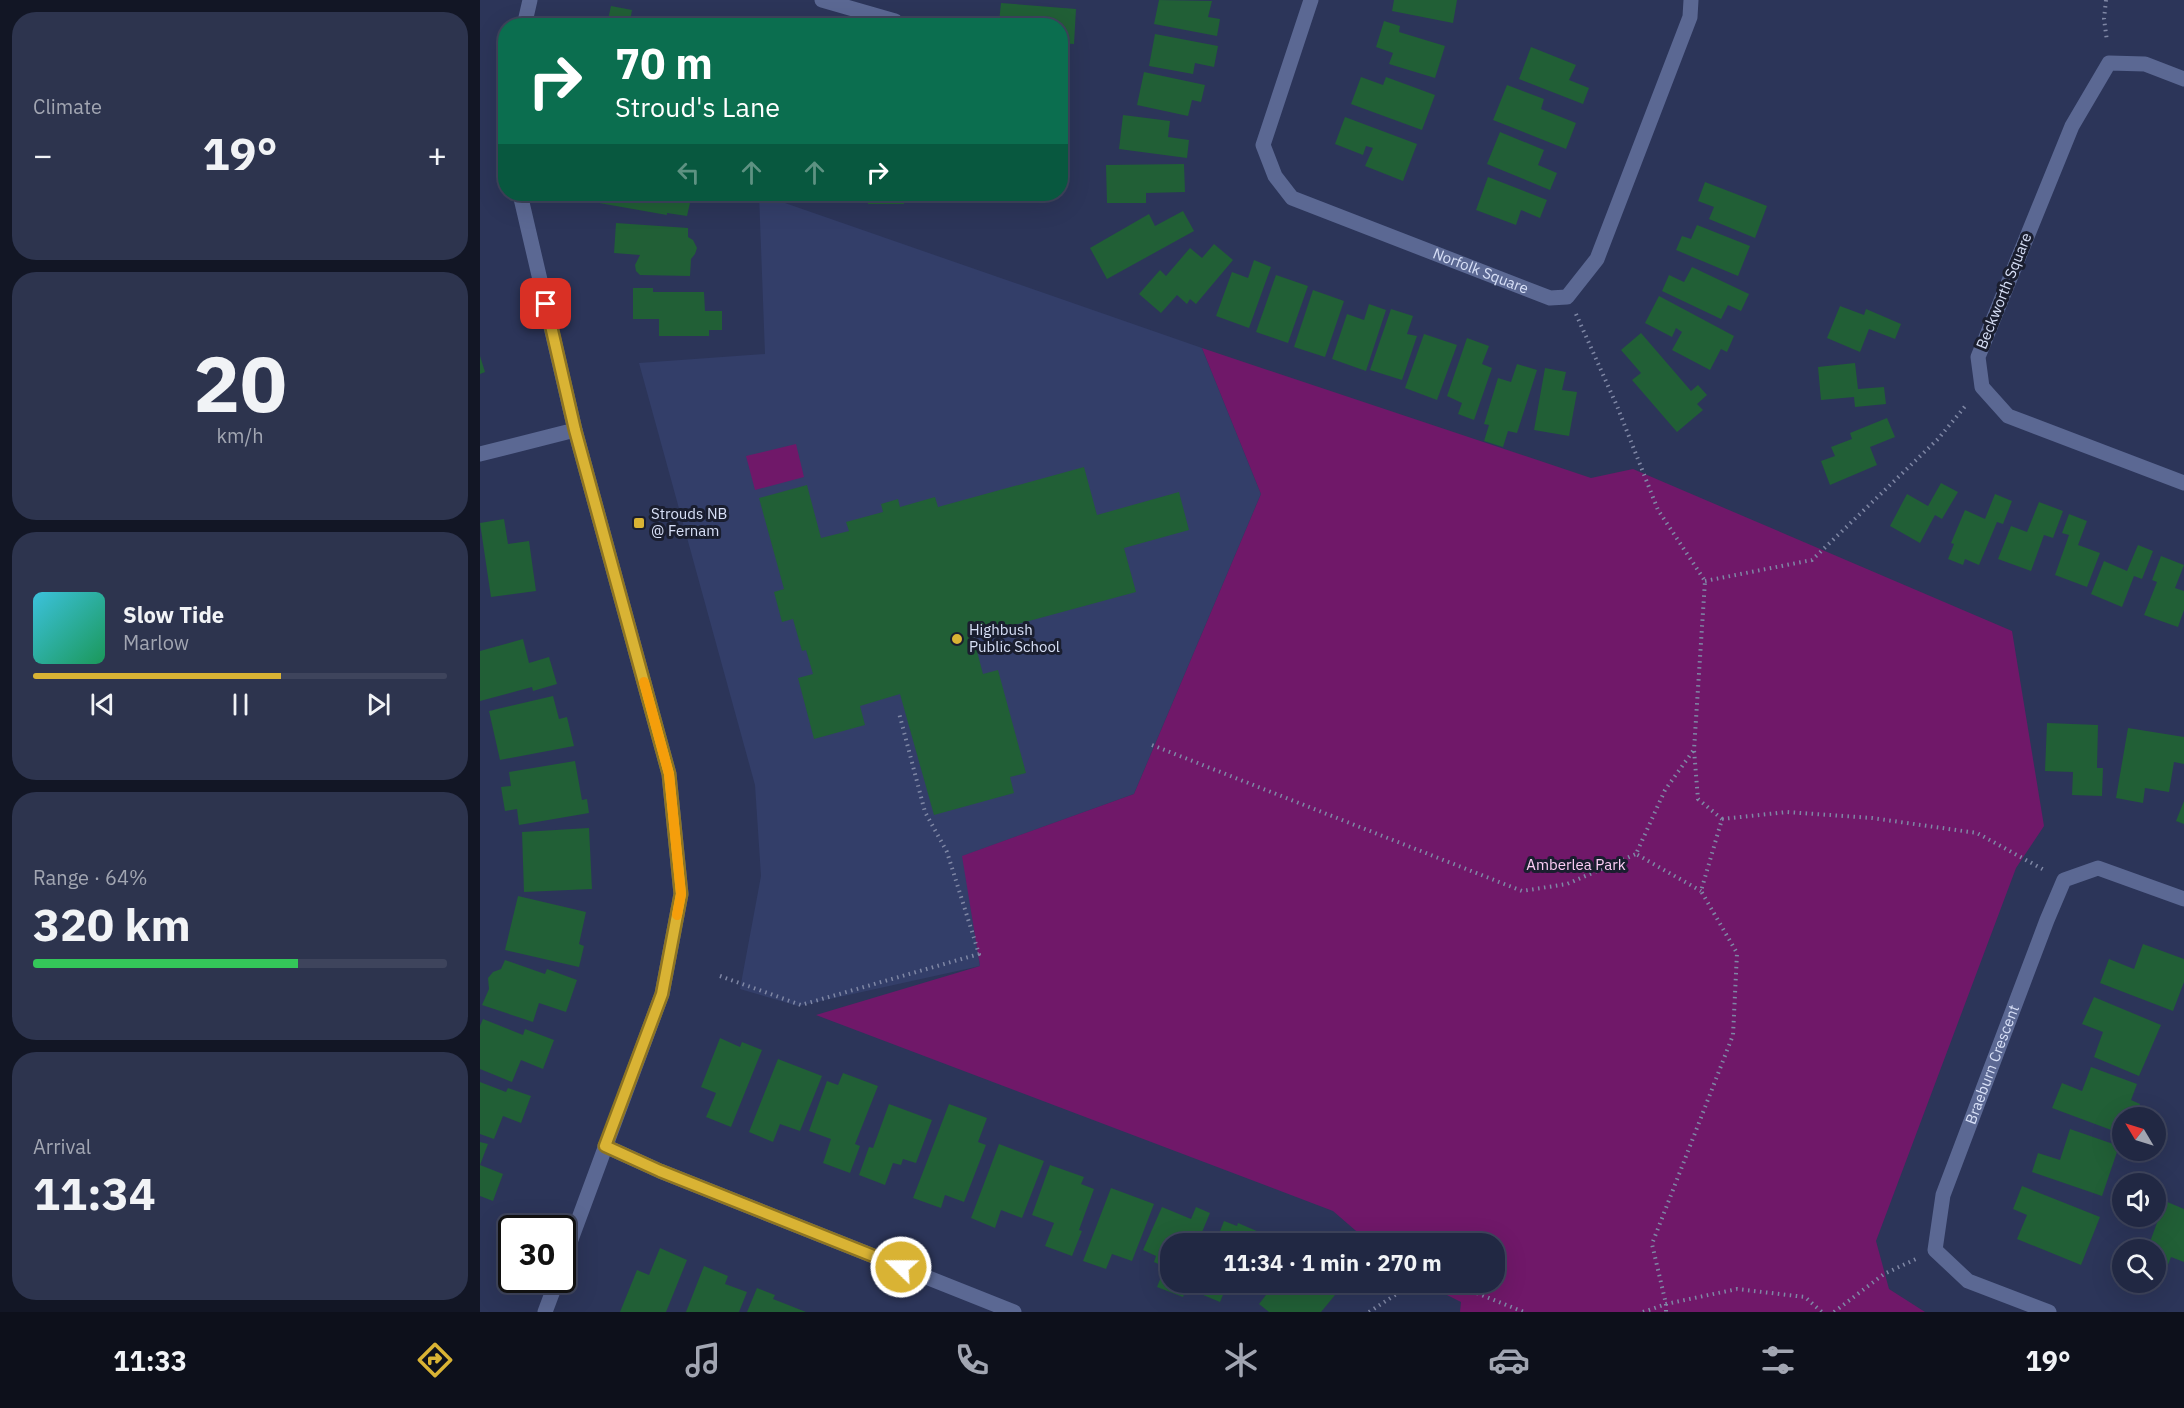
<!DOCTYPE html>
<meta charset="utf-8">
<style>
body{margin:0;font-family:"IBM Plex Sans",sans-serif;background:#2d344e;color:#f1f3f6;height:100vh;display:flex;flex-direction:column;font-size:22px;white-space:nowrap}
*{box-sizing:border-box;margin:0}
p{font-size:20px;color:#a2a6b2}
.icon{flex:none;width:33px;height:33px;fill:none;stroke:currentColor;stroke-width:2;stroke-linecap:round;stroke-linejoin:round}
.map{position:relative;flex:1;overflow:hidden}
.side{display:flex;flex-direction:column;gap:12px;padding:12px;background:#121625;width:480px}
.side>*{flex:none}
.guide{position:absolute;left:18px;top:18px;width:570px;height:183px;border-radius:24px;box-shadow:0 6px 24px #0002,0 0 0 2px #3e445c;background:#0b6e4f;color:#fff;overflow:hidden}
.needle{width:39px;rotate:308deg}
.buttons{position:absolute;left:1632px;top:1107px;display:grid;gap:12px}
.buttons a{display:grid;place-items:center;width:54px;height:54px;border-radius:50%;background:#212843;box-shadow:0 6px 24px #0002,0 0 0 2px #3e445c;font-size:30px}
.speed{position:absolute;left:18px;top:1215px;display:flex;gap:12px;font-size:30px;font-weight:700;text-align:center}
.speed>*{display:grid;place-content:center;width:78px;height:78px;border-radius:50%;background:#212843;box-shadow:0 6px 24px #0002,0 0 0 2px #3e445c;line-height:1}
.speed .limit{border:3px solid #111;border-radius:9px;background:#fff;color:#111}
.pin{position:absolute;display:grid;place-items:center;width:51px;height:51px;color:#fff;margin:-26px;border-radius:12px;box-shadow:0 3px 9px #0006}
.me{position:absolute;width:66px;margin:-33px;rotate:292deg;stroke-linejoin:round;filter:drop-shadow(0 0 4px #0008)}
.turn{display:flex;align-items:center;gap:21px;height:126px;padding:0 18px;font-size:27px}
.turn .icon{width:78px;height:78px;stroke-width:2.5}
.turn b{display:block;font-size:42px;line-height:51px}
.lanes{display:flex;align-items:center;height:57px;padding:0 18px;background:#0003;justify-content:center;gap:30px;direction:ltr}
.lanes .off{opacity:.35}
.big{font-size:45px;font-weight:800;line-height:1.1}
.side .tile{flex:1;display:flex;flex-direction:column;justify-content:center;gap:9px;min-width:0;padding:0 21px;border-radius:24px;background:#2d344e}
.side .dial{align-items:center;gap:0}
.dial b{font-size:78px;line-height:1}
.song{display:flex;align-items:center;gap:18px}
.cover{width:72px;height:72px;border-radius:9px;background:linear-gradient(135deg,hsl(190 70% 55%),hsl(150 70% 35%))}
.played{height:6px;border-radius:3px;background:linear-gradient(90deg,#d9b334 60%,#3e445c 60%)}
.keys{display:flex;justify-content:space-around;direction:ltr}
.heat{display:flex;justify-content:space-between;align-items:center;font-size:33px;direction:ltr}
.charge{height:9px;border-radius:4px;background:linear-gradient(90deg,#34c759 64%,#3e445c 0)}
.trip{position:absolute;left:680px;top:1233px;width:345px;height:60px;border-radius:24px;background:#212843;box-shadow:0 6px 24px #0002,0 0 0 2px #3e445c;font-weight:800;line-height:60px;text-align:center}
.tab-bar{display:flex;height:96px;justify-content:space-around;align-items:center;background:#0d101b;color:#a2a6b2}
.tab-bar .icon{width:42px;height:42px}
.tab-bar .selected{color:#d9b334}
.tab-bar b{font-size:27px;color:#f1f3f6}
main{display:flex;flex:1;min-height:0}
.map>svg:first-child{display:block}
.built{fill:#333e69}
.green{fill:#701869}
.building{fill:#215f36}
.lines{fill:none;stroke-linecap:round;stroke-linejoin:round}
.path{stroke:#7f87a5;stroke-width:4;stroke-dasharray:1.5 4.5;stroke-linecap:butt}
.minor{stroke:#5b6893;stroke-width:15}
.route-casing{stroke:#8d7422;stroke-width:15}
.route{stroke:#d9b334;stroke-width:10}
.slow{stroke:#f59e0b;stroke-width:10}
.poi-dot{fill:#d9b334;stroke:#1a1e2f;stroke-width:2}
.labels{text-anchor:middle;stroke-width:6;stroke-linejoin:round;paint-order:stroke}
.street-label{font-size:15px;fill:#d8e0f7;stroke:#1a1e2f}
.poi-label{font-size:15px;fill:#d8e0f7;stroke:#1a1e2f;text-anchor:start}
.park-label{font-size:15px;fill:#fdcef6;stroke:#1a1e2f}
</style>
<main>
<section class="side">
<div class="tile"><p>Climate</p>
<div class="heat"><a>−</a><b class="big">19°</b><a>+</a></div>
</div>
<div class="tile dial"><b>20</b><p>km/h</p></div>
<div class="tile">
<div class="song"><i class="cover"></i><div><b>Slow Tide</b><p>Marlow</p></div></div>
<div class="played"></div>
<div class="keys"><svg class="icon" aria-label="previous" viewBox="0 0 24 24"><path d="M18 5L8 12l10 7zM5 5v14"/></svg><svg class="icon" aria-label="pause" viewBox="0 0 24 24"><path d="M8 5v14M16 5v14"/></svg><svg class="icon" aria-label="next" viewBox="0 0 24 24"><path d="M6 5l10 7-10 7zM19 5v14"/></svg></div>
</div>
<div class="tile"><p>Range · 64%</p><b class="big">320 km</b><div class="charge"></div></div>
<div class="tile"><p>Arrival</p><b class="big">11:34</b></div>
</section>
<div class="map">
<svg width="1704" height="1312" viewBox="0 0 1704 1312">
<rect width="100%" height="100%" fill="#2c3559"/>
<polygon class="built" points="279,194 722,348 781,494 654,794 483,856 500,966 318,1006 260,989 281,876 275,785 159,363 285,354"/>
<g class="green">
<polygon points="722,348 1111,478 1153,469 1532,631 1564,826 1536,868 1396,1241 1409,1289 1445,1312 980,1312 981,1302 943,1283 1014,1282 1014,1244 890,1243 853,1211 336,1015 500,966 482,856 654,794 781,494"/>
<polygon points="316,444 324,477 275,490 266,456"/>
</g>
<g class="building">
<polygon points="679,0 732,1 728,17 740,19 737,36 674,24"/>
<polygon points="914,0 977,0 973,23 912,11"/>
<polygon points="521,3 596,9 594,44 580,43 580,26 543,26 544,24 519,22"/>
<polygon points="131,6 152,10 149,26 111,26 112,21 127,24"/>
<polygon points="904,21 920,26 919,32 965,46 955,78 909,64 913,53 896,47"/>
<polygon points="675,34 738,46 734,67 715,63 713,74 669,66"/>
<polygon points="1051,47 1096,65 1089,80 1109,88 1103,104 1039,79"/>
<polygon points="664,72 725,85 721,102 712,100 708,116 657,105"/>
<polygon points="881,77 903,85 906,77 955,95 942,130 871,104"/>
<polygon points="1027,85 1064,99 1061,109 1096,123 1086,149 1013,120"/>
<polygon points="643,115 690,121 688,137 709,140 707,158 639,149"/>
<polygon points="865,117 937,144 923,181 885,166 893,148 886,146 883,155 855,144"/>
<polygon points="1020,132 1064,150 1058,165 1077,173 1070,190 1007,164"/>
<polygon points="704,164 705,192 666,193 666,203 627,203 626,165"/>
<polygon points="1008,177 1067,200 1060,218 1041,210 1036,225 996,210"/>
<polygon points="1225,182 1287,206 1275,238 1229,219 1234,207 1218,201"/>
<polygon points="121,194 212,194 207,216 187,213 187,215 119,203"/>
<rect x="388" y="194" width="36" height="10"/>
<polygon points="703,211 714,231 627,279 610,248 669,214 675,226"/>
<polygon points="136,223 208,228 208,237 213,240 217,248 215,254 211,259 210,276 160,275 156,271 155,265 160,255 134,253"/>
<polygon points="1217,225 1270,246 1258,276 1196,250 1202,236 1211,239"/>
<polygon points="734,244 753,260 716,304 710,299 707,304 697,295 681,313 659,294 680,270 686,276 710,248 722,258"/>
<polygon points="774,260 791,267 769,328 736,316 752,272 768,278"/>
<polygon points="1212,267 1269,294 1261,311 1248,305 1241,319 1182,291 1189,275 1204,282"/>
<polygon points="796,275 828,286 808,343 776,332"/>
<polygon points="153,288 173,288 173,292 224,292 225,311 242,311 242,330 229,330 229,336 179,336 179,319 153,319"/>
<polygon points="833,290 864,301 845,357 814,347"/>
<polygon points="1179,296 1254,336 1247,352 1241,349 1230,370 1192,350 1202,332 1196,328 1192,337 1165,323"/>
<polygon points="889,304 906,310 886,371 852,359 867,314 884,320"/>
<polygon points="1360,306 1384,315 1386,309 1421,324 1415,339 1389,329 1380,352 1347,338"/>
<polygon points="911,309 933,316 927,334 937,336 922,380 890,370"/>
<polygon points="1161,333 1211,391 1218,385 1227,395 1217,404 1223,410 1197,432 1152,380 1161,373 1141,350"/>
<polygon points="944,334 977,345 957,400 925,388"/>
<polygon points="987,338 1009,346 1002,364 1012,368 994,420 978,414 982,403 967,396"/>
<polygon points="0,356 5,372 0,374"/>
<polygon points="1375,363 1378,389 1404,387 1406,404 1375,407 1374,397 1341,400 1338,367"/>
<polygon points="1037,364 1057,370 1037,433 1028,431 1023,447 1004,441 1009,425 1004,424 1018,378 1031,382"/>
<polygon points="1065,368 1086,372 1082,390 1097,392 1089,436 1054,430"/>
<polygon points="1407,418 1415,437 1390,447 1397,465 1350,485 1341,461 1355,456 1351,447 1372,439 1370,433"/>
<polygon points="604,467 617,515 699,492 709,530 644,548 656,592 493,636 503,674 518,670 546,773 530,777 534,793 454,815 420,694 380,706 385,725 334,739 318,678 333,674 326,650 322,651 313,619 302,622 294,592 304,589 279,498 327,485 341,538 369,531 366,522 403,512 401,504 418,499 420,507 455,497 458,507"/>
<polygon points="1461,483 1478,492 1462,519 1455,515 1440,543 1410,526 1427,494 1448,506"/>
<polygon points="1515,494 1532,501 1523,524 1517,522 1499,565 1485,559 1483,565 1468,559 1474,544 1471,543 1485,510 1505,519"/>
<polygon points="1559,502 1583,511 1573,538 1564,535 1551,571 1518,559 1531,526 1547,532"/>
<polygon points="1589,514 1607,521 1598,545 1620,553 1607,587 1575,575 1589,535 1582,533"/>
<polygon points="24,519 28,544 49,541 56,591 11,597 0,523"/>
<polygon points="1658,545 1673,551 1662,579 1654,576 1642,607 1611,594 1624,561 1647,571"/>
<polygon points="1681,556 1704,565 1695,588 1704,591 1704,610 1698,627 1664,615 1677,582 1672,580"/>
<polygon points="43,639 49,663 69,657 77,684 53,691 52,687 0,701 0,651"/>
<polygon points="73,696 79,719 87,717 94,746 20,760 9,711"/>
<polygon points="1567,723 1618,725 1617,768 1623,768 1622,796 1592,795 1593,772 1565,771"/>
<polygon points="1648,728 1704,737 1704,764 1694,762 1689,792 1665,788 1663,803 1636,798"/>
<polygon points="95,761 102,800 107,799 109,813 39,825 37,809 25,811 21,787 31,786 29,772"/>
<polygon points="1704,801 1704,824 1696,821"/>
<polygon points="109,828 112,889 44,892 42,832"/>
<polygon points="38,896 106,912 99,944 104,946 99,967 25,950"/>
<polygon points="1663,944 1704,959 1704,982 1693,1011 1620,983 1629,959 1654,969"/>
<polygon points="25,960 65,974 67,969 97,980 86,1012 59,1003 53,1022 2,1005 9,989 8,978 13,972 21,969"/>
<polygon points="1614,997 1681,1025 1659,1076 1614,1057 1623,1032 1602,1024"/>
<polygon points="3,1019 43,1035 45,1029 74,1040 63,1069 41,1060 32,1082 0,1069 0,1026"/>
<polygon points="240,1038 260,1047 262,1042 282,1050 251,1127 226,1117 236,1093 221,1087"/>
<polygon points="298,1059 342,1076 320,1131 300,1124 293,1142 269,1132"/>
<polygon points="1611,1067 1657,1084 1651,1100 1660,1104 1655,1118 1642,1118 1642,1134 1572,1108 1582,1083 1602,1091"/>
<polygon points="363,1073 398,1086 375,1144 380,1146 370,1173 343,1163 351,1139 329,1131 347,1081 358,1085"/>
<polygon points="0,1082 26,1092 28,1088 51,1096 41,1123 23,1116 14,1139 0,1134"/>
<polygon points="409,1104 452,1120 436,1163 423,1159 421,1165 413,1163 405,1185 379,1175 389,1147 393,1148"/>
<polygon points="469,1104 507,1118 498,1142 506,1145 484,1202 465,1195 461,1208 433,1198"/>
<polygon points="1590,1129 1639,1146 1622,1196 1552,1172 1558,1153 1580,1160"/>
<polygon points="0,1142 8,1144 0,1165"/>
<polygon points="519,1144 564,1161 542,1218 521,1210 515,1228 491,1218"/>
<polygon points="0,1165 23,1174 13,1201 0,1196"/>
<polygon points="570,1165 604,1177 601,1184 614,1189 599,1230 602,1231 592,1256 565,1246 574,1223 552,1215"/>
<polygon points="1542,1186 1620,1217 1601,1265 1537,1239 1547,1215 1533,1209"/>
<polygon points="631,1188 674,1204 652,1261 632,1254 626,1269 603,1261"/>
<polygon points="1685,1201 1704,1209 1704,1262 1691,1257 1683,1277 1676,1274 1676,1250 1667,1250"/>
<polygon points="682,1207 711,1219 716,1207 730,1213 717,1244 690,1244 690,1282 709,1282 703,1297 677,1287 685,1267 674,1262 676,1256 663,1250"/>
<polygon points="744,1221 757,1226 758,1223 779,1232 778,1235 788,1239 787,1244 735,1244"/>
<polygon points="180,1248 207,1260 186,1312 140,1312 157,1270 169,1275"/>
<polygon points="224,1266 248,1276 245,1284 267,1292 259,1312 206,1312"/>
<polygon points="719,1282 771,1282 767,1293 747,1285 740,1302 716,1292"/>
<polygon points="796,1282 852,1282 860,1289 841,1312 789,1312 779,1304"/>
<polygon points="277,1288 295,1295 293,1299 326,1312 267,1312"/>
</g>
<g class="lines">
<g class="path">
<polyline points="1626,0 1624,19 1627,41"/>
<polyline points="1096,314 1137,406 1178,510 1225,581 1214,750 1218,799 1242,819 1221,891 1257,953 1253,1035 1172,1244 1186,1304 1186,1312"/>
<polyline points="1225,581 1332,560 1458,439 1487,404"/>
<polyline points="672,745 1042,891 1087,884 1156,854"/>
<polyline points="1213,751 1185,790 1156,854 1221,891"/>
<polyline points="1242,819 1307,812 1392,818 1497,833 1566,871"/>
<polyline points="240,976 321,1005 499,954 467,852 445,812 419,713"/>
<polyline points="969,1282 1044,1312"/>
<polyline points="889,1312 935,1282"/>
<polyline points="1163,1312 1186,1304 1257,1289 1325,1297 1342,1312"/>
<polyline points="1354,1312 1404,1274 1436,1259"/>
</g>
<g class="minor">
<polyline points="342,0 415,21"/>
<path id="s1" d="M831,0l-48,145 12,31 17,22 258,100 17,-1 30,-38 93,-242 1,-17"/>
<polyline points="44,26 50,0"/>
<polyline points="1704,79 1665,64 1629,63 1592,126 1498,357 1502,387 1528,416 1704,483"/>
<polyline points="40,194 95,430 189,774 201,894 182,994 82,1264"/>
<polyline points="0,454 95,430"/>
<polyline points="125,1146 180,1171 534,1312"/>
<polyline points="65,1312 77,1280"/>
<path id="s2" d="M1569,1312l-81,-31 -33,-31 8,-55 104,-275 17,-40 34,-12 86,31"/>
</g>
</g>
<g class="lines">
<defs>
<polyline id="route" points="66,304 95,430 189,774 201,894 182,994 125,1146 180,1171 421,1267"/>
</defs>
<use href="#route" class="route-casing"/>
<use href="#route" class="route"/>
<polyline class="slow" points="164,682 189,774 201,894 197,915"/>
</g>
<g class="poi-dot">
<rect x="153" y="517" width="12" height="12" rx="3"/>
<circle cx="477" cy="639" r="6"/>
</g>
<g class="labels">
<g class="street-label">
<text dy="5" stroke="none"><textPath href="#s1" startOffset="416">Norfolk Square</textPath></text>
<text transform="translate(1524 291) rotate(-68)" y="5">Beckworth Square</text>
<text dy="5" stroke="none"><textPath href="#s2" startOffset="327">Braeburn Crescent</textPath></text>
</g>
<g class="poi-label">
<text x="171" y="519">Strouds NB<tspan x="171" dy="17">@ Fernam</tspan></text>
<text x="489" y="635">Highbush<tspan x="489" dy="17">Public School</tspan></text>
</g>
<g class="park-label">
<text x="1096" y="870">Amberlea Park</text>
</g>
</g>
</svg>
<div class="buttons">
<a><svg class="needle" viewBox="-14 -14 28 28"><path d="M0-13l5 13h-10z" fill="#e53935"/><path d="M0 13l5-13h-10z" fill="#a2a6b2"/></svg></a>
<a><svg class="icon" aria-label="sound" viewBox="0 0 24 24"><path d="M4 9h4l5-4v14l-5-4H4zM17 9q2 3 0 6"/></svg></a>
<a><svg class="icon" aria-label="search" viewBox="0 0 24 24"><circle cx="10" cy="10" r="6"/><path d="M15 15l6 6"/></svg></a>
</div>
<div class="speed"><div class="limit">30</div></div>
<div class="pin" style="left:66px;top:304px;background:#d93025"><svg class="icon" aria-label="arrive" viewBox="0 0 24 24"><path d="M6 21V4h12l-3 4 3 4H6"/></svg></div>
<svg class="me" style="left:421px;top:1267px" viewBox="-20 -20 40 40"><circle r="17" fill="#d9b334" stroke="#fff" stroke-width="3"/><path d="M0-11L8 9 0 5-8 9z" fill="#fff"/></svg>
<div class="trip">11:34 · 1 min · 270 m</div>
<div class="guide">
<div class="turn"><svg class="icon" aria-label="right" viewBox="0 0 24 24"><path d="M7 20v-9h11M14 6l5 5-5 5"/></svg><div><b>70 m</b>Stroud's Lane</div></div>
<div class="lanes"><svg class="icon off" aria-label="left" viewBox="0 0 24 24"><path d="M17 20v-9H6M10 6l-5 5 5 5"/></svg><svg class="icon off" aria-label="ahead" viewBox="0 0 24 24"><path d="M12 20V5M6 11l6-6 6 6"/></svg><svg class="icon off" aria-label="ahead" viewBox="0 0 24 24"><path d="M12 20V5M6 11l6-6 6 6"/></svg><svg class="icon" aria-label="right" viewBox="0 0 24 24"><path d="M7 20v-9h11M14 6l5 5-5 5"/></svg></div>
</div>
</div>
</main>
<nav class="tab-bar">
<b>11:33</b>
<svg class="icon selected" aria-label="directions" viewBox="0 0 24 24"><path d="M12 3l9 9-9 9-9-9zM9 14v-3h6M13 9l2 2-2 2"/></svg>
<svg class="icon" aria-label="music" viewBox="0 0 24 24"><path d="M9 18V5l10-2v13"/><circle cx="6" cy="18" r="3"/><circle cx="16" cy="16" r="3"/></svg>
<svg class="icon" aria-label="phone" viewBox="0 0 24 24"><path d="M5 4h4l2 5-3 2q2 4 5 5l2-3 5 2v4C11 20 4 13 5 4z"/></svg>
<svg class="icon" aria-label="climate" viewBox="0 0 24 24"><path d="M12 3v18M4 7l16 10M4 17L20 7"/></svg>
<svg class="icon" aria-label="car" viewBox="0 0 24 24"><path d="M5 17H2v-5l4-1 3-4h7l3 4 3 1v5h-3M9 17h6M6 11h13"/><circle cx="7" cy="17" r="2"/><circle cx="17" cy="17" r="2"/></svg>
<svg class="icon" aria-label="filters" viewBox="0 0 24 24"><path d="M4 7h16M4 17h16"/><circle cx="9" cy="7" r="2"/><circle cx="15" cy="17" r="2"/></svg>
<b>19°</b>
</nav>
